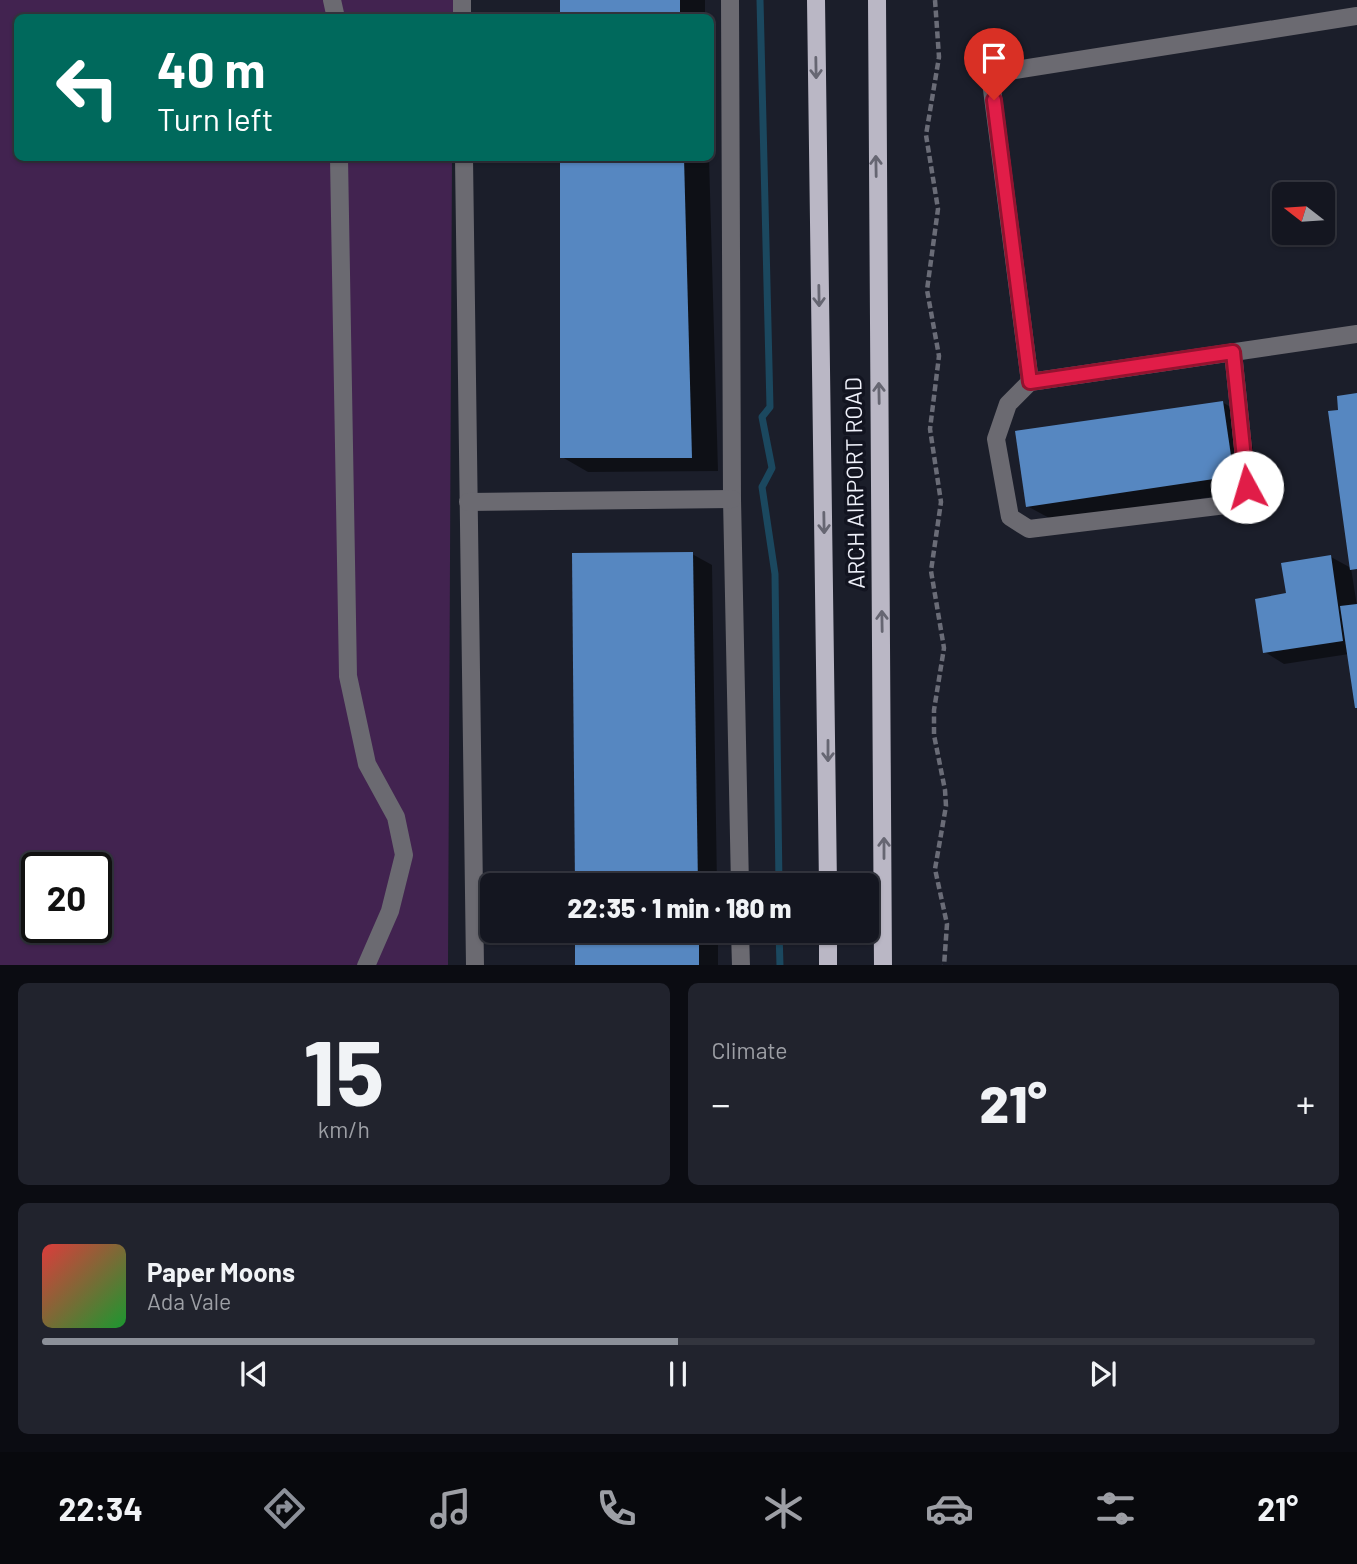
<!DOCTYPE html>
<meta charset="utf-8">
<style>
body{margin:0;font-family:Barlow,sans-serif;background:#21232d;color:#f1f3f6;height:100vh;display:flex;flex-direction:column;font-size:26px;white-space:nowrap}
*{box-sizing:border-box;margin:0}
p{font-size:23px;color:#9d9fa5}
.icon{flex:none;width:38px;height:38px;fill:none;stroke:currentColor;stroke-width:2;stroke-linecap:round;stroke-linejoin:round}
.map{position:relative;height:965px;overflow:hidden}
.side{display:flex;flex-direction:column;gap:18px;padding:18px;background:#0b0c12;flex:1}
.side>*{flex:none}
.top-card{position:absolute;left:14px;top:14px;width:700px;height:147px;border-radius:10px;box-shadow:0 2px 5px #0004,0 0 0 2px #33353e;background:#00695c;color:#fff;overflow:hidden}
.needle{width:46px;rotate:287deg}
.controls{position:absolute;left:1272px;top:182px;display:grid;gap:14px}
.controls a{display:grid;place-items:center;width:63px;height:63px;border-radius:10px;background:#141620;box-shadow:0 2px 5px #0004,0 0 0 2px #33353e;font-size:35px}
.speed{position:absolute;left:21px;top:852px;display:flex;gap:14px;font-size:35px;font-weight:700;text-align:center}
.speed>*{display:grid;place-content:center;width:91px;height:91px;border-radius:50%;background:#141620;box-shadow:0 2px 5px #0004,0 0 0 2px #33353e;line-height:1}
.speed .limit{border:4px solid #111;border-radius:10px;background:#fff;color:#111}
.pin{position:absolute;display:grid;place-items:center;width:60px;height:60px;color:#fff;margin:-72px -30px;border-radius:50% 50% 50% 0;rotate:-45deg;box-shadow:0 0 7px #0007}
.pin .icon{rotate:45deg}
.me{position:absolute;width:77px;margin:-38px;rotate:354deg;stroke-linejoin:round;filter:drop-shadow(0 0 5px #0008)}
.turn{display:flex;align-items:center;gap:24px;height:147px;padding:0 28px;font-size:32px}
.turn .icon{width:91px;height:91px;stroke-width:2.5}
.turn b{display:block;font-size:49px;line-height:60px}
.big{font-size:52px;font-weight:800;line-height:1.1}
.side .tile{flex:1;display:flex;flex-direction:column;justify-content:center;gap:10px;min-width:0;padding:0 24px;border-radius:10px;background:#21232d}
.side .dial{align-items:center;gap:0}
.dial b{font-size:91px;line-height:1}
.song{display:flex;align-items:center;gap:21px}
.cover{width:84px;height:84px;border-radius:10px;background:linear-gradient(135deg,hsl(0 70% 55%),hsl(130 70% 35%))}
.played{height:7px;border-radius:4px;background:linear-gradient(90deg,#8c9099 50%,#33353e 50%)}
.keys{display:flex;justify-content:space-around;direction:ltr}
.heat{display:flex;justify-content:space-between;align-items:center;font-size:38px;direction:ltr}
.side .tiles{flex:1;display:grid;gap:18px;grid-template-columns:1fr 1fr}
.tile:last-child{grid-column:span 2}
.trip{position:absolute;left:480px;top:873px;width:399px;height:70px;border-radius:10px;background:#141620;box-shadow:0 2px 5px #0004,0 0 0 2px #33353e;font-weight:800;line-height:70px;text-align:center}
.tabs{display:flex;height:112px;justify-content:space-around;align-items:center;background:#08090d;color:#9d9fa5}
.tabs .icon{width:49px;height:49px}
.tabs .active{color:#8c9099}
.tabs b{font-size:32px;color:#f1f3f6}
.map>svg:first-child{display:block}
.green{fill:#422350;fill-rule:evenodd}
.shadow{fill:#0007}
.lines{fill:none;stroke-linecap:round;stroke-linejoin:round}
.stream{stroke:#1b485f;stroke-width:7}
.building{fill:#5687c1}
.path{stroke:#6a6c77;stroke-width:4.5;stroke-dasharray:7 3.5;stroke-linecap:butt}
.minor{stroke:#6b6a71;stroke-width:18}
.major{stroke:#bab7c5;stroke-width:18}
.oneway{stroke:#666672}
.route-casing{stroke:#92132f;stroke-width:18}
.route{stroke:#e11d48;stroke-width:12}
.labels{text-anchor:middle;stroke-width:7;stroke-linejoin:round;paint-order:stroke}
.street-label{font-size:23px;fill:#eff1fa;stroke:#121420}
</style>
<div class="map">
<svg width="1357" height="966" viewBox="0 0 1357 966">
<rect width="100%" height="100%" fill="#1b1e2a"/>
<path class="green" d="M0,0h453v18h-435v140h434l-4,807 -448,1zM37,868h59v60h-59z"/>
<g class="shadow">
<rect x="562" y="0" width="143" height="18"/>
<polygon points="562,158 709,158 718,471 588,472 562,457"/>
<polygon points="1222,402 1248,417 1259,490 1053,520 1027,506"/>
<polygon points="692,554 712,565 717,886 576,886"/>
<polygon points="1331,557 1351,568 1357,606 1357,707 1349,654 1284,664 1265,652 1288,594"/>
<rect x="577" y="931" width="141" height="35"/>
</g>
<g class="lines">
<g class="stream">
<polyline points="760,0 770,407 762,417 772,468 762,487 775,574 779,886"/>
<polyline points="779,931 780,966"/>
</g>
</g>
<g class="building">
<rect x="560" y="0" width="120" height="18"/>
<polygon points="560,158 684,158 692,458 560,458"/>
<polygon points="1357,393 1357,569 1350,570 1328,411 1338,410 1337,396"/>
<polygon points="1223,401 1234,476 1026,507 1015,431"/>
<polygon points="693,552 698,886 575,886 572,553"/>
<polygon points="1331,555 1343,641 1263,653 1255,599 1286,593 1281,563"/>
<polygon points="1357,604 1357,708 1355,708 1340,606"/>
<rect x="575" y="931" width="124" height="35"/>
</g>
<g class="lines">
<polyline class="path" points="935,0 939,57 926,135 938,209 927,290 939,356 930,429 941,502 931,571 944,648 934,710 934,735 945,790 946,806 935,869 947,924 944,966"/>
<g class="minor">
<polyline points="332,0 336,18"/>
<polyline points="462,0 462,18"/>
<polyline points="730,0 732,499 740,886"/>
<polyline points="1357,16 990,74 1030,382 1357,334"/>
<polyline points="339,158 348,676 367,764 396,817 404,855 390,911 366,966"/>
<polyline points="464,158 475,966"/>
<polyline points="1030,382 1008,404 996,439 1010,517 1029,529 1234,504 1247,487 1233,352"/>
<polyline points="468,502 732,499"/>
<polyline points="740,931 741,966"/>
</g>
<g class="major">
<polyline points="816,0 828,886"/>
<polyline points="877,0 883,966"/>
<polyline points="828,931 828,966"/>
</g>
</g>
<defs><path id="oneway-shaft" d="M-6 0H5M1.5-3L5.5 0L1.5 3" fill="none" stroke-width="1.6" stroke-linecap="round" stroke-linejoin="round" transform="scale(1.75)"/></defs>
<g class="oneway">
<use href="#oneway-shaft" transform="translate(816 68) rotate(89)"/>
<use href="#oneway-shaft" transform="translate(876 166) rotate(-91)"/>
<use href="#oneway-shaft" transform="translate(819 296) rotate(89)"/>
<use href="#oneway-shaft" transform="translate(879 393) rotate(-91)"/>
<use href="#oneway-shaft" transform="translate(824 523) rotate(89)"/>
<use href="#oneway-shaft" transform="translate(882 621) rotate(-91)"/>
<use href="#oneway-shaft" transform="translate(828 751) rotate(90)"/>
<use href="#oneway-shaft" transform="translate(884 848) rotate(-90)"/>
</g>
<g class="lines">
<defs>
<polyline id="route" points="994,100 1030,382 1233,352 1247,487"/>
</defs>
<use href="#route" class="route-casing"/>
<use href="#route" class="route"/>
</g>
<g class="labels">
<g class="street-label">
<text transform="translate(855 483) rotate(-91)" y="8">ARCH AIRPORT ROAD</text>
</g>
</g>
</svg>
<div class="controls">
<a><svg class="needle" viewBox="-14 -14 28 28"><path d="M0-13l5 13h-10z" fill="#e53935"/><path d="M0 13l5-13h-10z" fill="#9d9fa5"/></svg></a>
</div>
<div class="speed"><div class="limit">20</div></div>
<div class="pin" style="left:994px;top:100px;background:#d93025"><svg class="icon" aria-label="arrive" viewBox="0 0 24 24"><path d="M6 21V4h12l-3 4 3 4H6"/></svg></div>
<svg class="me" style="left:1247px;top:487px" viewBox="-20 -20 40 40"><circle r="19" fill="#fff"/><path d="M0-13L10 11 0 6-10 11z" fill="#e11d48"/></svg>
<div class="trip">22:35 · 1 min · 180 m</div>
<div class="top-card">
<div class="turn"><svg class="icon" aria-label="left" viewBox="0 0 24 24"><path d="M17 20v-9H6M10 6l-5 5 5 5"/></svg><div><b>40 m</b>Turn left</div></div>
</div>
</div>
<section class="side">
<div class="tiles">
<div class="tile dial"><b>15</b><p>km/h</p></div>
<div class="tile"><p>Climate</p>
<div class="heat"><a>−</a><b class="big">21°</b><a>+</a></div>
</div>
<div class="tile">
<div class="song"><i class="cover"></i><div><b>Paper Moons</b><p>Ada Vale</p></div></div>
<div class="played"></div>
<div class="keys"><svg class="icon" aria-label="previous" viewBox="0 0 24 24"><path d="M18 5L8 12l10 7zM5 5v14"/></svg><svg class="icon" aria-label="pause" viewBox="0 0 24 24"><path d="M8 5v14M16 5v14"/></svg><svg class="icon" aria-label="next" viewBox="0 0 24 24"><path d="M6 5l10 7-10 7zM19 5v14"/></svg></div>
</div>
</div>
</section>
<nav class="tabs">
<b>22:34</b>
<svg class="icon active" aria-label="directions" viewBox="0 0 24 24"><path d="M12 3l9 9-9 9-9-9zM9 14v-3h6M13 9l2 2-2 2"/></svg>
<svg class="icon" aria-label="music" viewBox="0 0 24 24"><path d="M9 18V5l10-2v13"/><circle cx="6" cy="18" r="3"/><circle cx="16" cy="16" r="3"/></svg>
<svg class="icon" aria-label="phone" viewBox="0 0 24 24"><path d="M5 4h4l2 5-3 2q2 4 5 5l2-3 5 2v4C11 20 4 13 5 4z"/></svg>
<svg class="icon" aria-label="climate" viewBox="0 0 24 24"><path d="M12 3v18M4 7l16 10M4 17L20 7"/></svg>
<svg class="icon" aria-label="car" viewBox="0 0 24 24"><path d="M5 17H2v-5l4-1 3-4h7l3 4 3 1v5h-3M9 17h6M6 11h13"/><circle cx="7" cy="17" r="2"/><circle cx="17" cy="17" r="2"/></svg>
<svg class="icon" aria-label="filters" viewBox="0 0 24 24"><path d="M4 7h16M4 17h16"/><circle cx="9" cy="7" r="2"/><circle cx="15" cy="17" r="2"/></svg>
<b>21°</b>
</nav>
